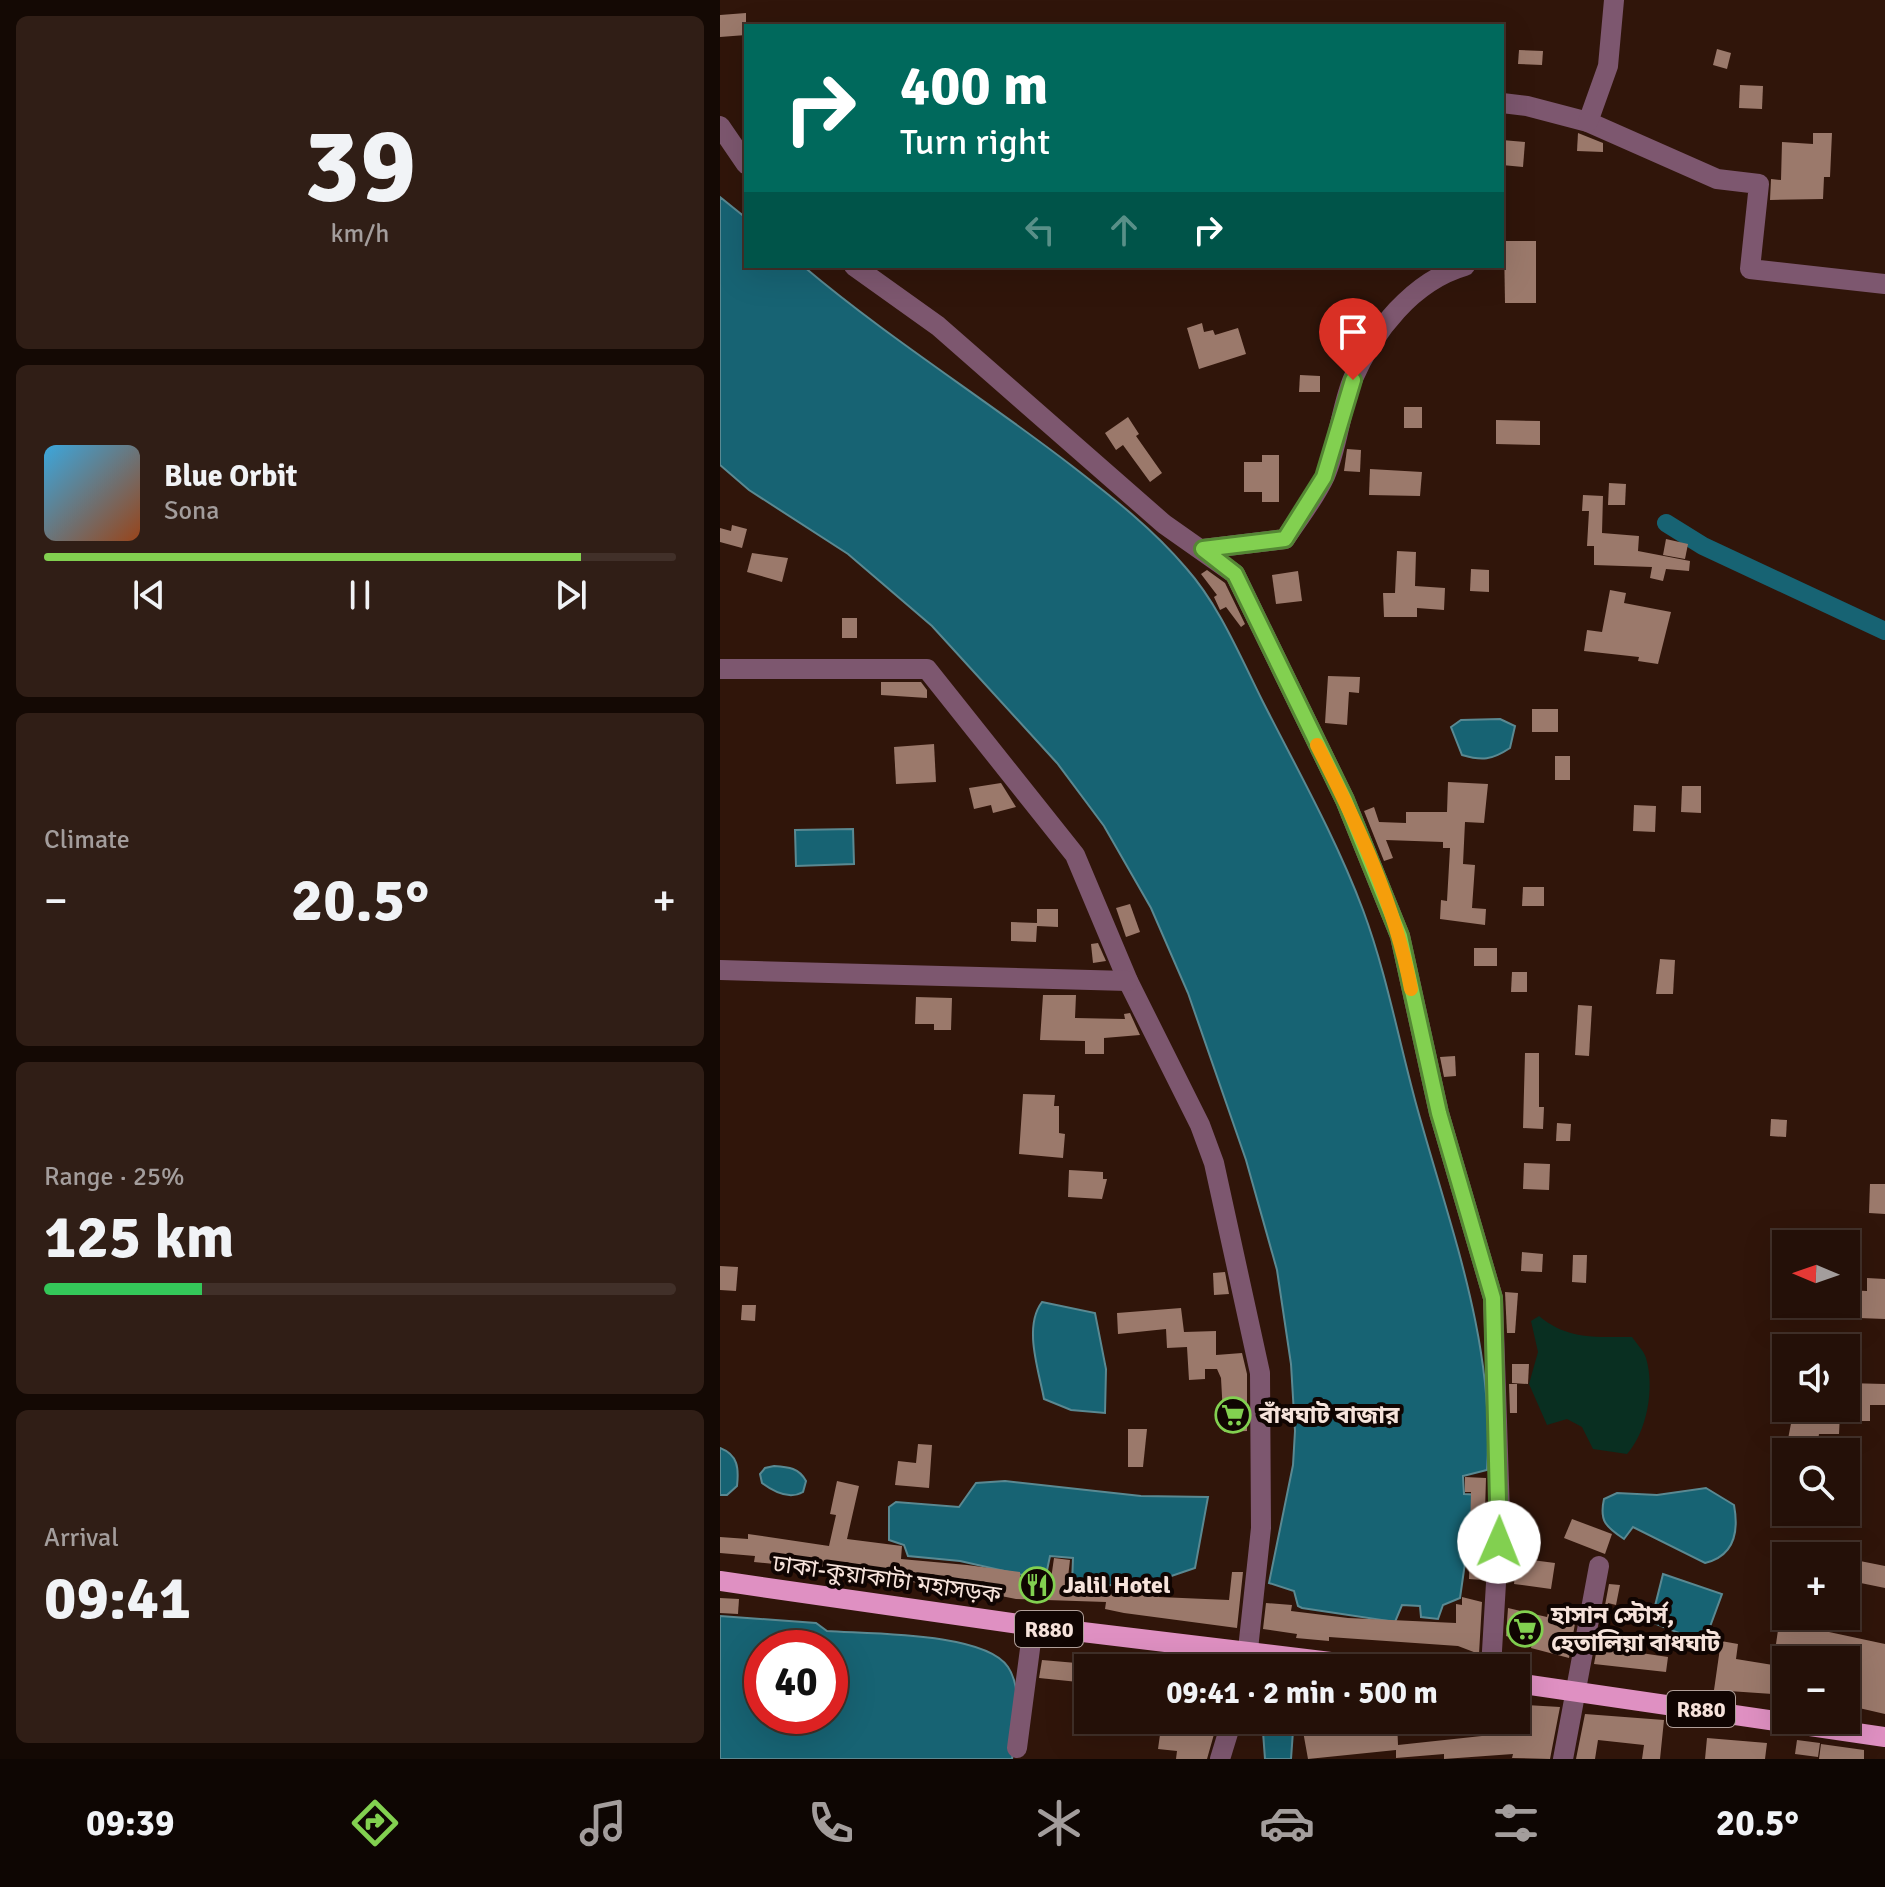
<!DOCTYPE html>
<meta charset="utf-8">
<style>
body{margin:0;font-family:Signika,"Noto Sans Bengali",sans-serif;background:#301e16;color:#f1f3f6;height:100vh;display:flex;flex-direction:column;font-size:30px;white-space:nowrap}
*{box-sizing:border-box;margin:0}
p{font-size:26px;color:#a39d9c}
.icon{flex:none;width:44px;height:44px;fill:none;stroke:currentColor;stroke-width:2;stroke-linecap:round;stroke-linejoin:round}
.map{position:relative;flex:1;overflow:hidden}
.drawer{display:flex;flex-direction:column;gap:16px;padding:16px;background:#140904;width:720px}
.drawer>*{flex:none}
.top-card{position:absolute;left:24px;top:24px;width:760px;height:244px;border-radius:0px;box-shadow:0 8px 32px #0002,0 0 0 2px #413029;background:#00695c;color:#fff;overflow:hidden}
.needle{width:52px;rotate:272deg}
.controls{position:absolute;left:1052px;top:1230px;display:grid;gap:16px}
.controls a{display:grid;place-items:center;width:88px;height:88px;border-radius:0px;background:#241008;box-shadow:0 8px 32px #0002,0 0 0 2px #413029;font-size:40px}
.speed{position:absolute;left:24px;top:1630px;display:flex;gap:16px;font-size:40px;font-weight:700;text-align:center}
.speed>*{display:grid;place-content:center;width:104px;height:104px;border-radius:50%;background:#241008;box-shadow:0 8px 32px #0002,0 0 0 2px #413029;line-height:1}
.speed .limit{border:12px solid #d22;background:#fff;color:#111}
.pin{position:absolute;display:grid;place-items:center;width:68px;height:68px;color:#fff;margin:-82px -34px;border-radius:50% 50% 50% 0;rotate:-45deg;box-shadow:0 0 8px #0007}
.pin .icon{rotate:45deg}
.me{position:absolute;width:88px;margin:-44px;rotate:1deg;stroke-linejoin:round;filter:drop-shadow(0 0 6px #0008)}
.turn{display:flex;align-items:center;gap:28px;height:168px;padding:0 24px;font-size:36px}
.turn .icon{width:104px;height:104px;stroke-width:2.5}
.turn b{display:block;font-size:56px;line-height:68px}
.lanes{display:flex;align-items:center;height:76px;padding:0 24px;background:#0003;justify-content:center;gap:40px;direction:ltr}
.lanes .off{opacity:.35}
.big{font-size:60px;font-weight:800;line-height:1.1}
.drawer .tile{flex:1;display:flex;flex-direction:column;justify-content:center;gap:12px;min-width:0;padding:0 28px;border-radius:12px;background:#301e16}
.drawer .dial{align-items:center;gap:0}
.dial b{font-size:104px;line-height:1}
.song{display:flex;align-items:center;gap:24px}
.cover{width:96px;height:96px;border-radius:12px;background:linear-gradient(135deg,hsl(200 70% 55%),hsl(20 70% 35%))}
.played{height:8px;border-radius:4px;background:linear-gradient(90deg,#82d050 85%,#413029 85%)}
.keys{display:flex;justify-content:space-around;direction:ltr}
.heat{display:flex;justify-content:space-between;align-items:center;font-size:44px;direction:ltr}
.charge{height:12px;border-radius:6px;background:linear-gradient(90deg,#34c759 25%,#413029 0)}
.trip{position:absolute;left:354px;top:1654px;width:456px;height:80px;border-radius:0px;background:#241008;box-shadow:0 8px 32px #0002,0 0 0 2px #413029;font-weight:800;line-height:80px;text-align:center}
.dock{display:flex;height:128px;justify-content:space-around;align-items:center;background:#0e0603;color:#a39d9c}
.dock .icon{width:56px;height:56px}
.dock .on{color:#82d050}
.dock b{font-size:36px;color:#f1f3f6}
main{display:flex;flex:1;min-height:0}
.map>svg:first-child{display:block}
.green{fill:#092f21}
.water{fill:#176373;stroke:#5a8992;stroke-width:2;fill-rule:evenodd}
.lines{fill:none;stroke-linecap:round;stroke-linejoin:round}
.canal{stroke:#176373;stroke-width:18}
.building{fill:#9b796b}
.minor{stroke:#7d576f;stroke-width:20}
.tertiary{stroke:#7d576f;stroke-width:20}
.primary{stroke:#df90c2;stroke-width:20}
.route-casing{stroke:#548734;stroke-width:20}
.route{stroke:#82d050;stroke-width:14}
.slow{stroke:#f59e0b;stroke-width:14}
.labels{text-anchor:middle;stroke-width:8;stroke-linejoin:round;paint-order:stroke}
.shield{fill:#100502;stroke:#b1a09a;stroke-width:2}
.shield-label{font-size:22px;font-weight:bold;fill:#f6e3db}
.poi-label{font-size:24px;font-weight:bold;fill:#f6e3db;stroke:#100502;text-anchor:start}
.street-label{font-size:24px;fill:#f6e3db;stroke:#100502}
</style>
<main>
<section class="drawer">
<div class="tile dial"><b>39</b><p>km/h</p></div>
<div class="tile">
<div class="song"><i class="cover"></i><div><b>Blue Orbit</b><p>Sona</p></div></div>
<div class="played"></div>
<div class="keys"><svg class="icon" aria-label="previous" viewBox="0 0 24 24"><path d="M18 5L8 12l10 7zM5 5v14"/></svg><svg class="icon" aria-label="pause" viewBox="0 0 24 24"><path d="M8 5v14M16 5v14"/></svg><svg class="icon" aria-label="next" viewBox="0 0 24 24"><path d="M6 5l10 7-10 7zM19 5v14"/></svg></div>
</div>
<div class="tile"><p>Climate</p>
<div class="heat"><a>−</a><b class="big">20.5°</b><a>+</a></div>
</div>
<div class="tile"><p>Range · 25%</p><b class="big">125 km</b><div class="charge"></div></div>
<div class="tile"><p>Arrival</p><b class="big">09:41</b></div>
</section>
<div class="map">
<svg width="1165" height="1759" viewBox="0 0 1165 1759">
<rect width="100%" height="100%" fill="#30150a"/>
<path class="green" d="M819,1316c29,24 56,21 93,21 4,6 12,14 14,21 9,30 1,74 -19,96l-34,-5 -11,-22 -15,-8 -20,6 -18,-41 9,-32 -7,-31z"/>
<g class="water">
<path d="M0,197l26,21v48h57c85,72 181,132 269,200 40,31 81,63 114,102 33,37 54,88 76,132 35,69 74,138 101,210 23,62 35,127 52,190 33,122 81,242 72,370l-24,6 1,18 19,1v17l-16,5v32l-7,49 -17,7 -5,14 -17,-2 -1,-11 -18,-1 -7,17 -93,-14 -4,-2 -4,-15 -25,-8 24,-118 2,-34 -4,-67 -14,-94 -31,-110 -58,-167 -37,-85 -47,-82 -47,-63 -125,-137 -84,-72 -99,-64 -29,-25z"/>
<path d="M780,719l15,7 -5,22c-18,12 -28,13 -48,7l-11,-28 10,-7z"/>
<polygon points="133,829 134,864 76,866 75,830"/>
<path d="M322,1302l53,11 11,56 -1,44 -34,-3 -27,-11c-5,-28 -21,-72 -2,-97z"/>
<path d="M0,1448c18,7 19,20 17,38l-10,9h-7z"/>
<path d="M54,1466c15,1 25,2 32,15l-3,11c-14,8 -29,0 -41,-9l-2,-9 5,-6z"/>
<polygon points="285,1481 421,1496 488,1497 475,1568 422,1586 352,1584 353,1558 330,1556 325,1580 240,1561 188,1556 184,1545 169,1540 169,1507 176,1502 239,1507 256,1483"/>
<path d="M986,1488l28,17c5,27 0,51 -29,58l-72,-36 -9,12c-18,-12 -25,-18 -20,-40l13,-6 40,2z"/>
<polygon points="943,1574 1002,1594 984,1643 931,1622"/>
<path d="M0,1616l96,7 11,8c41,3 158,1 181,36 15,22 9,67 4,92h-292zM42,1648h68v68h-68z"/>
<polygon points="566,1720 573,1731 571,1759 545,1759 543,1732 548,1721"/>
</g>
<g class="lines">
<polyline class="canal" points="946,523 983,546 1165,631"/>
</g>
<g class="building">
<polygon points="26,13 26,35 0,37 0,15"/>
<polygon points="997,49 1011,53 1007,69 993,65"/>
<polygon points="799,50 823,51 822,65 798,64"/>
<polygon points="1020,85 1043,86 1042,109 1019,108"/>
<polygon points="858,133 883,143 883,152 857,151"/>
<polygon points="1093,133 1112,133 1110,177 1104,177 1103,199 1050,200 1051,179 1061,180 1062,142 1093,144"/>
<polygon points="782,140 805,142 803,167 782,165"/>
<polygon points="784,241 816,241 816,303 785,303"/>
<polygon points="482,323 484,332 493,330 495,335 518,328 526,354 479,369 467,328"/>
<polygon points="580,375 600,376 600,392 579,392"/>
<rect x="684" y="407" width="18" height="21"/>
<polygon points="408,417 419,434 416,436 442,473 430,482 403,445 396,450 385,433"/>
<polygon points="776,420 820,421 820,445 776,444"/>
<polygon points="627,449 641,450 640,472 624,471"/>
<polygon points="542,455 559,455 559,502 542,502 542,492 524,492 524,462 542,462"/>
<polygon points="650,469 702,472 700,496 649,495"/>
<polygon points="889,483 906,484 905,505 888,505"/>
<polygon points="863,495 883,496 882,533 919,536 918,551 970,561 969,571 946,569 943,581 930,578 932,567 874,565 874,546 867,546 869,511 862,511"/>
<polygon points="12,525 27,529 22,548 0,542 0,528 11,531"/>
<polygon points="946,539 968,544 965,559 943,555"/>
<polygon points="677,551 696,552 695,586 725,588 724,610 697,608 697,617 664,617 663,593 675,593"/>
<polygon points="32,553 68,558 62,582 27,572"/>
<polygon points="751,569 769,570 769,592 750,591"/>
<polygon points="487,570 505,583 525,624 521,627 506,607 500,610 494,597 497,595 481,574"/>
<polygon points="578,571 582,601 556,604 552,575"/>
<polygon points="890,590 906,593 904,603 951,612 938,664 918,661 919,657 864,651 867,630 882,632"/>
<rect x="122" y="618" width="15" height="20"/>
<polygon points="608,676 640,677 639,693 629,692 627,725 605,723"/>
<polygon points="161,682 201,682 207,690 207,698 161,695"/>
<rect x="812" y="709" width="26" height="23"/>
<polygon points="214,744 216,782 176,784 174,747"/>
<rect x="835" y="756" width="15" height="24"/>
<polygon points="728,782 768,784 764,823 745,822 743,864 755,865 752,908 766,909 765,925 720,919 721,900 727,901 730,848 723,848 723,842 666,840 673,858 664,861 644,811 654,807 659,822 686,823 686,812 727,812"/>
<polygon points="281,783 296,807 273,813 271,805 254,809 249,788"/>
<polygon points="962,786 981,786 981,813 961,812"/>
<polygon points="914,805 936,806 935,832 913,831"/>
<polygon points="803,887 824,887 824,906 802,906"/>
<polygon points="410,904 420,932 406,937 396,908"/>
<polygon points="317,909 338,909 338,927 317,926 316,942 291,941 291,922 317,923"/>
<polygon points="378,943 386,961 373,963 371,944"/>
<rect x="754" y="948" width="23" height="18"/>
<polygon points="940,959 955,960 953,994 936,994"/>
<polygon points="792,972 807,972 807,992 791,992"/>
<polygon points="323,995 356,995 355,1018 405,1019 404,1014 410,1013 420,1035 384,1038 384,1054 365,1054 365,1041 320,1040"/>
<polygon points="196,997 232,998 231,1030 214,1030 214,1024 195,1024"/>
<polygon points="858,1005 872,1006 869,1056 855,1055"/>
<polygon points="805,1053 819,1053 819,1107 824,1107 823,1129 803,1128"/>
<polygon points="735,1056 736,1076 724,1077 720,1057"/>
<polygon points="303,1094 335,1095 334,1106 339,1106 339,1133 345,1134 343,1158 299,1154"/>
<polygon points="1051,1119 1067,1120 1066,1137 1050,1136"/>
<polygon points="837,1123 851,1124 850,1141 836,1141"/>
<polygon points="804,1163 830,1164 829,1190 803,1189"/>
<polygon points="349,1170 383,1172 383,1179 387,1179 382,1199 348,1197"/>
<polygon points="1150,1184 1165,1184 1165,1214 1149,1213"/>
<polygon points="802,1252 823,1254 822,1272 801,1271"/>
<polygon points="853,1255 867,1255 866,1283 852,1282"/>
<polygon points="0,1266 18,1267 16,1291 0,1290"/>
<polygon points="505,1272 509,1294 494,1295 493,1273"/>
<polygon points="1147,1278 1165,1279 1165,1319 1086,1316 1086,1304 1126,1304 1126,1290 1147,1291"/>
<polygon points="785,1292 798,1293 795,1333 787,1333"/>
<polygon points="22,1305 36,1305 35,1321 21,1320"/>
<polygon points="461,1308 464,1332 496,1331 496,1355 522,1353 527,1374 527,1431 504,1432 501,1378 497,1369 485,1369 485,1379 469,1380 467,1347 447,1348 446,1329 398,1334 397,1313"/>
<polygon points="792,1364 809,1364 808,1384 792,1383"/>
<polygon points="1126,1383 1165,1384 1165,1405 1150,1405 1150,1421 1126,1421"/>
<polygon points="789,1384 797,1384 797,1413 790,1413"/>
<polygon points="1074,1408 1120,1414 1119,1434 1099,1434 1098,1440 1088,1438 1087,1443 1068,1439"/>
<polygon points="408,1429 427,1429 423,1467 408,1467"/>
<polygon points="198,1444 212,1445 209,1488 175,1485 178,1461 196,1463"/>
<polygon points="745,1477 766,1478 763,1580 749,1579 751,1492 745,1492"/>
<polygon points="117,1481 139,1486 127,1539 182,1546 181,1559 247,1565 300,1572 300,1577 331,1579 334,1558 350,1560 347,1586 439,1594 439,1597 509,1600 512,1572 523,1572 517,1628 404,1613 385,1609 386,1602 296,1599 281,1596 281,1589 245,1584 153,1581 124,1576 124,1571 34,1562 35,1556 0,1553 0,1537 28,1539 28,1534 109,1546 116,1515 110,1514"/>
<polygon points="852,1519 892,1534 885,1554 844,1538"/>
<polygon points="792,1526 808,1529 805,1548 791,1546"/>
<polygon points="797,1558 835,1563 831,1589 794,1584"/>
<polygon points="1130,1559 1165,1566 1165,1588 1126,1580"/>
<polygon points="889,1584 900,1585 896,1605 888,1603 881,1642 888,1643 887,1648 948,1657 946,1672 874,1664"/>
<polygon points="742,1597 762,1602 759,1654 738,1646 609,1637 609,1641 576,1638 577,1634 543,1629 546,1603 572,1605 571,1611 628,1618 736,1623 736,1604 742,1605"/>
<polygon points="0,1598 19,1599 18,1614 0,1613"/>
<polygon points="830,1605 857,1612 849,1658 811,1648 812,1644 786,1636 788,1608 827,1617"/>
<polygon points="1060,1616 1082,1616 1081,1626 1165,1644 1165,1714 1126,1705 1126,1660 1113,1660 1114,1652 1077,1645 1075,1659 1066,1658 1066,1695 994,1690 1001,1641 1018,1644 1016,1659 1053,1665"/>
<polygon points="322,1660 368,1664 368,1683 319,1678"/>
<polygon points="806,1705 840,1707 830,1759 792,1758 793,1754 724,1759 724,1754 676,1758 676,1750 588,1759 581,1720 677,1720 678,1745 799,1732 800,1728 805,1728"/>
<polygon points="865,1714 944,1720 940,1759 922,1759 924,1745 878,1740 875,1759 856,1759"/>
<polygon points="442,1720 498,1720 487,1759 456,1759 457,1751 438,1749"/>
<polygon points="987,1738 1047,1743 1045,1759 985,1759"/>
<polygon points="1077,1740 1100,1743 1098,1757 1075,1754"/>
<polygon points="1101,1744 1144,1750 1144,1759 1099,1759"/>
</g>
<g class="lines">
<g class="minor">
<polyline points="782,103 807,106 868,122 997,179 1039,184 1030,269 1165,284"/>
<polyline points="868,122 888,66 894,0"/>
<path d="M483,549l82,-10c13,-20 30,-41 40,-63 13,-30 15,-64 27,-95 21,-50 61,-100 113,-115"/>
<polyline points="0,669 207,669 355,855 408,981 480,1125 494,1163 540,1373 541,1528 526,1668"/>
<polyline points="0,970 408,981"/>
<polyline points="297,1748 313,1626"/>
<polyline points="500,1759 512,1720"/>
<polyline points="843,1759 879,1566"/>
</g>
<g class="tertiary">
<polyline points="0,126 26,164"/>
<polyline points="134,266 218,326 444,524 515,574 625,800 680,936 719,1113 773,1298 780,1515 771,1668"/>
</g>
<g class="primary">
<polyline points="0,1581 313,1626 660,1668"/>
<polyline points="796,1683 1165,1737"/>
</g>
</g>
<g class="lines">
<defs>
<polyline id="route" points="633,380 604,477 565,539 483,549 515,574 625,800 680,936 719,1113 773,1298 779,1542"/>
</defs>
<use href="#route" class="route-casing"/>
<use href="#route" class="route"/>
<path class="slow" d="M597,745c40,78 78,159 94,244"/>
</g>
<defs>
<symbol id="supermarket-ring" viewBox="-11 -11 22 22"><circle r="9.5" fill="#100502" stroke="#82d050" stroke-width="1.5"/><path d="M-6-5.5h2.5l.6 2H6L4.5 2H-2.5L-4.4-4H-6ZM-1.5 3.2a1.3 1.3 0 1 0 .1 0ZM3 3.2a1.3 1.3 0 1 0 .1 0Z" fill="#82d050"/></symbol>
<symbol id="restaurant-ring" viewBox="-11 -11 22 22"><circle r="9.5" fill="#100502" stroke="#82d050" stroke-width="1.5"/><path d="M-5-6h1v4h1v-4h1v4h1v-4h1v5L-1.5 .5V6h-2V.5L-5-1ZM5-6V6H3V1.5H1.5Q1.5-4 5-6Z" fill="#82d050"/></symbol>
</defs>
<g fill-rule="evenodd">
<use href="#supermarket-ring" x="493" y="1395" width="40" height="40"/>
<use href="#restaurant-ring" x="297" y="1565" width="40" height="40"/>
<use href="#supermarket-ring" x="785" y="1609" width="40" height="40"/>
</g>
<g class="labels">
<g class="shield">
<rect x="295" y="1611" width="68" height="36" rx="6"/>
<rect x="947" y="1691" width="68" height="36" rx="6"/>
</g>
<g class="shield-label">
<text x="329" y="1637">R880</text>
<text x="981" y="1717">R880</text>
</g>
<g class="poi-label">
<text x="539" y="1423">বাঁধঘাট বাজার</text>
<text x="343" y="1593">Jalil Hotel</text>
<text x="831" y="1623">হাসান স্টোর্স,<tspan x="831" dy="28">হেতালিয়া বাধঘাট</tspan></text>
</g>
<g class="street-label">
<text transform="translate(167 1579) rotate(8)" y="8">ঢাকা-কুয়াকাটা মহাসড়ক</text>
</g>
</g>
</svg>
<div class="controls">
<a><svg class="needle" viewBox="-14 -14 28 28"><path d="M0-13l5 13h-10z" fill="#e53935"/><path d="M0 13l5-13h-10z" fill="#a39d9c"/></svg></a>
<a><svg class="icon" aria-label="sound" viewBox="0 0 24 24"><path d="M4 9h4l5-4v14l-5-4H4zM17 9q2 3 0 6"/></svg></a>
<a><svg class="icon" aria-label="search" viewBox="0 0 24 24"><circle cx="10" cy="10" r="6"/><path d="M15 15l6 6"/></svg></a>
<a>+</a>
<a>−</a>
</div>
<div class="speed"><div class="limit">40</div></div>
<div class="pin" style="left:633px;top:380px;background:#d93025"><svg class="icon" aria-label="arrive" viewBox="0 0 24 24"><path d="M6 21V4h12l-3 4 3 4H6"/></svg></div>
<svg class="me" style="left:779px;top:1542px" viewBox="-20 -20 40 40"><circle r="19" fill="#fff"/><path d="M0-13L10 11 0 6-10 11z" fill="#82d050"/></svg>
<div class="trip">09:41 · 2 min · 500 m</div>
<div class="top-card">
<div class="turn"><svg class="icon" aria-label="right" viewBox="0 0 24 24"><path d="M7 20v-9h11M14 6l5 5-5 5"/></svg><div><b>400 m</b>Turn right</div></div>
<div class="lanes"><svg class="icon off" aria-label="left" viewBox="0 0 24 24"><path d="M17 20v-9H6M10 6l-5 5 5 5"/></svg><svg class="icon off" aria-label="ahead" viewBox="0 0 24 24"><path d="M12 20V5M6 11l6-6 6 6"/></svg><svg class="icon" aria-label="right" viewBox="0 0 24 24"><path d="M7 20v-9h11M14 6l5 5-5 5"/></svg></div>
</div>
</div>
</main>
<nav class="dock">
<b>09:39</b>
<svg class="icon on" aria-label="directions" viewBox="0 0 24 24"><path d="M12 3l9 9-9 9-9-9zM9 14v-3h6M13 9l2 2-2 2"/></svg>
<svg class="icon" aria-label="music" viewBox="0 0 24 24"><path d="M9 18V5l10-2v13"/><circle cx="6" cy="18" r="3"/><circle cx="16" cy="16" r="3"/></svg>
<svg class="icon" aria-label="phone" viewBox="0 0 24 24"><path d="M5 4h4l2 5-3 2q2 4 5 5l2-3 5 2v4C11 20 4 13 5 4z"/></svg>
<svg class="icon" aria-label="climate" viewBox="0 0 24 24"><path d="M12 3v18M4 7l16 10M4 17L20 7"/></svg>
<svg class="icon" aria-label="car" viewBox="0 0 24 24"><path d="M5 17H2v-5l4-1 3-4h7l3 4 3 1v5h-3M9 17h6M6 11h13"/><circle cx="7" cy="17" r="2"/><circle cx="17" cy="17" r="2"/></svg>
<svg class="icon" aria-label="filters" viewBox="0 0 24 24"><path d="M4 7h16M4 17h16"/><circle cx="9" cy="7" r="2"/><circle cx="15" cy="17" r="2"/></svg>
<b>20.5°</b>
</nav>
